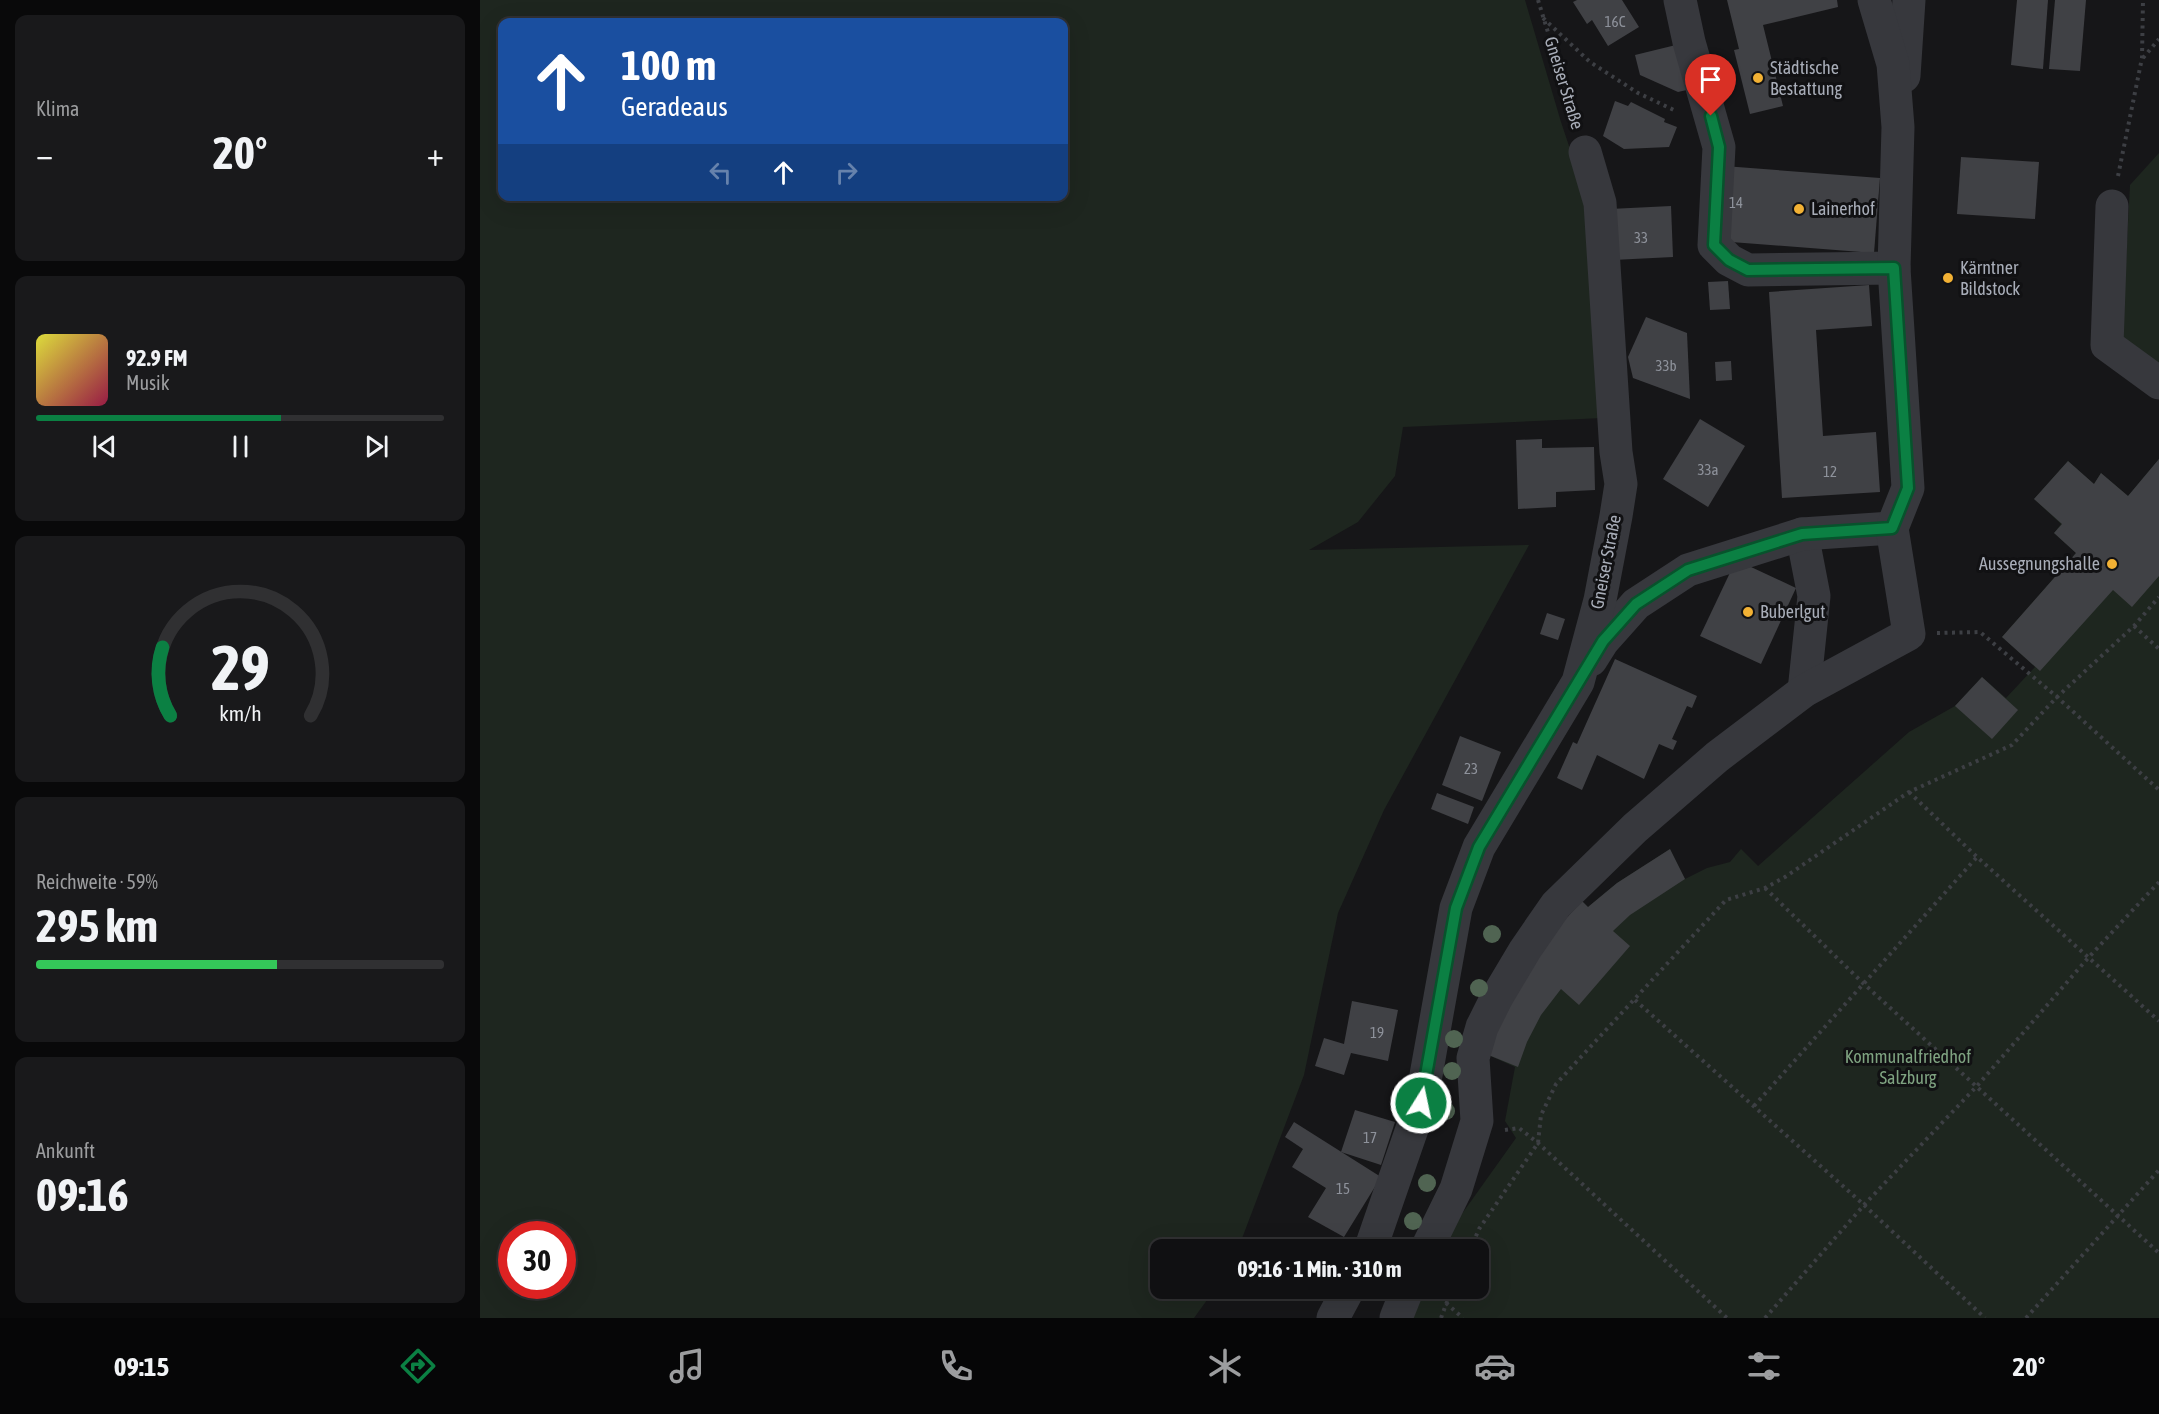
<!DOCTYPE html>
<html lang="de">
<meta charset="utf-8">
<style>
body{margin:0;font-family:"Asap Condensed",sans-serif;background:#19191b;color:#f1f3f6;height:100vh;display:flex;flex-direction:column;font-size:22px;white-space:nowrap}
*{box-sizing:border-box;margin:0}
p{font-size:20px;color:#9c9d9f}
.icon{flex:none;width:33px;height:33px;fill:none;stroke:currentColor;stroke-width:2;stroke-linecap:round;stroke-linejoin:round}
.map{position:relative;flex:1;overflow:hidden}
.drawer{display:flex;flex-direction:column;gap:15px;padding:15px;background:#09090a;width:480px}
.drawer>*{flex:none}
.banner{position:absolute;left:18px;top:18px;width:570px;height:183px;border-radius:12px;box-shadow:0 6px 24px #0002,0 0 0 2px #303032;background:#1a4fa0;color:#fff;overflow:hidden}
.speed{position:absolute;left:18px;top:1221px;display:flex;gap:12px;font-size:30px;font-weight:700;text-align:center}
.speed>*{display:grid;place-content:center;width:78px;height:78px;border-radius:50%;background:#101012;box-shadow:0 6px 24px #0002,0 0 0 2px #303032;line-height:1}
.speed .limit{border:9px solid #d22;background:#fff;color:#111}
.pin{position:absolute;display:grid;place-items:center;width:51px;height:51px;color:#fff;margin:-62px -26px;border-radius:50% 50% 50% 0;rotate:-45deg;box-shadow:0 0 6px #0007}
.pin .icon{rotate:45deg}
.me{position:absolute;width:66px;margin:-33px;rotate:10deg;stroke-linejoin:round;filter:drop-shadow(0 0 4px #0008)}
.turn{display:flex;align-items:center;gap:21px;height:126px;padding:0 24px;font-size:27px}
.turn .icon{width:78px;height:78px;stroke-width:2.5}
.turn b{display:block;font-size:42px;line-height:51px}
.lanes{display:flex;align-items:center;height:57px;padding:0 24px;background:#0003;justify-content:center;gap:30px;direction:ltr}
.lanes .off{opacity:.35}
.big{font-size:45px;font-weight:700;line-height:1.1}
.drawer .tile{flex:1;display:flex;flex-direction:column;justify-content:center;gap:9px;min-width:0;padding:0 21px;border-radius:12px;background:#19191b}
.drawer .dial{align-items:center;gap:0}
.dial svg{height:156px;overflow:visible;fill:none;stroke:#303032;stroke-width:7;stroke-linecap:round;text-anchor:middle}
.dial text{fill:#f1f3f6;stroke:none}
.song{display:flex;align-items:center;gap:18px}
.cover{width:72px;height:72px;border-radius:9px;background:linear-gradient(135deg,hsl(60 70% 55%),hsl(340 70% 35%))}
.played{height:6px;border-radius:3px;background:linear-gradient(90deg,#0b8043 60%,#303032 60%)}
.keys{display:flex;justify-content:space-around;direction:ltr}
.heat{display:flex;justify-content:space-between;align-items:center;font-size:33px;direction:ltr}
.charge{height:9px;border-radius:4px;background:linear-gradient(90deg,#34c759 59%,#303032 0)}
.trip{position:absolute;left:670px;top:1239px;width:339px;height:60px;border-radius:12px;background:#101012;box-shadow:0 6px 24px #0002,0 0 0 2px #303032;font-weight:700;line-height:60px;text-align:center}
.dock{display:flex;height:96px;justify-content:space-around;align-items:center;background:#060607;color:#9c9d9f}
.dock .icon{width:42px;height:42px}
.dock .active{color:#0b8043}
.dock b{font-size:27px;color:#f1f3f6}
main{display:flex;flex:1;min-height:0}
.map>svg:first-child{display:block}
.green{fill:#1e261f;fill-rule:evenodd}
.building{fill:#404145}
.lines{fill:none;stroke-linecap:round;stroke-linejoin:round}
.path{stroke:#3d3f44;stroke-width:4;stroke-dasharray:3 4.5;stroke-linecap:butt}
.minor{stroke:#37383d;stroke-width:33}
.tree{fill:#506452}
.route-casing{stroke:#07532c;stroke-width:15}
.route{stroke:#0b8043;stroke-width:10}
.poi-dot{fill:#f2b134;stroke:#111113;stroke-width:2}
.labels{text-anchor:middle;stroke-width:6;stroke-linejoin:round;paint-order:stroke}
.number-label{font-size:15px;fill:#8e929b}
.poi-label{font-size:18px;fill:#a8adb8;stroke:#111113;text-anchor:start}
.street-label{font-size:18px;fill:#a8adb8;stroke:#111113}
.park-label{font-size:18px;fill:#7fa381;stroke:#111113}
</style>
<main>
<section class="drawer">
<div class="tile"><p>Klima</p>
<div class="heat"><a>−</a><b class="big">20°</b><a>+</a></div>
</div>
<div class="tile">
<div class="song"><i class="cover"></i><div><b>92.9 FM</b><p>Musik</p></div></div>
<div class="played"></div>
<div class="keys"><svg class="icon" aria-label="previous" viewBox="0 0 24 24"><path d="M18 5L8 12l10 7zM5 5v14"/></svg><svg class="icon" aria-label="pause" viewBox="0 0 24 24"><path d="M8 5v14M16 5v14"/></svg><svg class="icon" aria-label="next" viewBox="0 0 24 24"><path d="M6 5l10 7-10 7zM19 5v14"/></svg></div>
</div>
<div class="tile dial"><svg viewBox="0 0 100 80">
<path d="M14 69A42 42 0 1 1 86 69"/>
<path d="M14 69A42 42 0 0 1 10 34" stroke="#0b8043"/>
<text x="50" y="56" font-size="32" font-weight="700">29</text>
<text x="50" y="72" font-size="11">km/h</text>
</svg></div>
<div class="tile"><p>Reichweite · 59%</p><b class="big">295 km</b><div class="charge"></div></div>
<div class="tile"><p>Ankunft</p><b class="big">09:16</b></div>
</section>
<div class="map">
<svg width="1679" height="1318" viewBox="0 0 1679 1318">
<rect width="100%" height="100%" fill="#161618"/>
<g class="green">
<path d="M0,0h1045l36,122 26,78 16,218 -200,9 -8,49 -37,46 -49,28 220,-5 -145,265 -46,103 -34,162 -66,174 -77,1v38l54,1 -21,29h-714zM22,22h562v174h-562zM32,1234h50v52h-50z"/>
<polygon points="1679,153 1679,367 1642,338 1650,185"/>
<polygon points="1679,459 1679,1318 931,1318 938,1289 999,1288 999,1250 959,1249 969,1232 1036,1138 1025,1121 1035,1067 1006,1054 1102,901 1108,907 1137,883 1190,849 1205,879 1227,868 1250,862 1261,849 1278,866 1429,732 1475,706 1502,677 1526,698 1555,667 1522,637 1596,553 1574,533 1581,524 1554,499 1588,461 1614,484 1621,473 1648,496"/>
</g>
<g class="building">
<polygon points="1097,0 1142,0 1159,27 1128,46 1112,20 1107,24 1093,2"/>
<polygon points="1247,0 1357,0 1358,7 1283,25 1303,106 1270,114 1254,50 1259,49"/>
<polygon points="1537,0 1568,0 1563,69 1531,65"/>
<polygon points="1575,0 1606,0 1600,71 1569,69"/>
<polygon points="1200,44 1211,89 1198,92 1160,75 1155,55"/>
<polygon points="1135,101 1148,106 1151,102 1185,119 1184,122 1197,127 1189,147 1144,149 1123,136"/>
<polygon points="1481,157 1559,162 1555,219 1477,214"/>
<polygon points="1244,166 1400,178 1394,253 1238,241"/>
<polygon points="1191,206 1193,257 1133,260 1130,209"/>
<polygon points="1248,281 1250,309 1230,310 1228,282"/>
<polygon points="1389,285 1392,326 1336,330 1343,436 1396,432 1400,492 1302,498 1289,292"/>
<polygon points="1166,317 1207,333 1210,399 1153,378 1148,357"/>
<polygon points="1251,361 1252,380 1236,381 1235,362"/>
<polygon points="1220,419 1265,446 1228,507 1183,479"/>
<polygon points="1062,439 1062,448 1114,447 1115,490 1076,492 1076,507 1038,509 1036,440"/>
<polygon points="1679,459 1679,576 1652,607 1633,590 1560,671 1522,637 1596,553 1574,533 1582,524 1554,499 1588,461 1614,484 1621,473 1648,496"/>
<polygon points="1256,560 1316,588 1281,664 1220,636"/>
<polygon points="1067,613 1085,619 1078,640 1060,634"/>
<polygon points="1135,659 1217,696 1212,708 1207,706 1192,739 1197,741 1193,750 1179,744 1164,779 1117,755 1102,790 1077,778 1093,742 1097,744"/>
<polygon points="1502,677 1538,710 1512,739 1475,706"/>
<polygon points="980,736 1021,752 1002,801 962,785"/>
<polygon points="957,793 994,807 988,824 951,809"/>
<polygon points="1190,849 1205,879 1150,915 1133,931 1150,946 1099,1005 1081,989 1061,1015 1047,1042 1038,1067 1006,1054 1048,960 1102,901 1108,907 1137,883"/>
<polygon points="872,1001 918,1010 908,1061 871,1053 864,1075 835,1066 844,1038 864,1044"/>
<polygon points="875,1110 915,1122 901,1165 861,1152"/>
<polygon points="814,1122 901,1177 864,1237 828,1217 846,1188 812,1167 823,1149 805,1137"/>
</g>
<g class="lines">
<g class="path">
<polyline points="1058,0 1096,123"/>
<polyline points="1063,18 1110,62 1158,93 1196,111"/>
<polyline points="1663,58 1679,39"/>
<polyline points="1638,176 1662,58 1663,0"/>
<polyline points="1654,626 1679,649"/>
<polyline points="1457,633 1500,632 1577,697 1679,790"/>
<polyline points="1429,792 1497,857 1679,1021"/>
<polyline points="1285,888 1384,984 1679,1253"/>
<polyline points="1155,1000 1384,1205 1505,1318"/>
<polyline points="1274,1106 1497,857"/>
<polyline points="1025,1130 1039,1128 1058,1143 1247,1318"/>
<polyline points="990,1250 999,1229 1058,1143 1061,1115 1076,1084 1246,900 1285,888 1305,877 1429,792 1532,745 1577,697 1654,626 1679,597"/>
<polyline points="966,1303 983,1318"/>
<polyline points="961,1318 972,1288"/>
<polyline points="1285,1318 1384,1205 1497,1086 1608,958 1679,882"/>
<polyline points="1546,1318 1679,1170"/>
</g>
<g class="minor">
<polyline points="1200,0 1209,42 1239,147 1234,245 1249,260 1268,270 1414,268"/>
<polyline points="1424,76 1429,0"/>
<polyline points="1632,206 1627,345 1679,383"/>
<polyline points="1322,534 1334,596 1324,691"/>
<polyline points="1111,660 1123,641 1156,604 1208,570 1322,534 1412,528"/>
<polyline points="890,1250 941,1103 976,908 999,847 1098,682 1120,600 1136,516 1141,484 1136,452 1120,203 1105,152"/>
<polyline points="946,1250 976,1189 997,1121 993,1058 1002,1027 1017,997 1045,950 1076,905 1155,828 1237,757 1324,691 1429,634 1412,528 1428,488 1414,268 1418,127 1413,64 1394,0"/>
<polyline points="853,1318 869,1288"/>
<polyline points="916,1318 928,1288"/>
</g>
</g>
<g class="tree">
<circle cx="1012" cy="934" r="9"/>
<circle cx="999" cy="988" r="9"/>
<circle cx="974" cy="1039" r="9"/>
<circle cx="972" cy="1071" r="9"/>
<circle cx="966" cy="1111" r="9"/>
<circle cx="947" cy="1183" r="9"/>
<circle cx="933" cy="1221" r="9"/>
</g>
<g class="lines">
<defs>
<polyline id="route" points="941,1103 976,908 999,847 1123,641 1156,604 1208,570 1322,534 1412,528 1428,488 1414,268 1268,270 1249,260 1234,245 1239,147 1231,116"/>
</defs>
<use href="#route" class="route-casing"/>
<use href="#route" class="route"/>
</g>
<g class="poi-dot">
<circle cx="1278" cy="78" r="6"/>
<circle cx="1319" cy="209" r="6"/>
<circle cx="1468" cy="278" r="6"/>
<circle cx="1632" cy="564" r="6"/>
<circle cx="1268" cy="612" r="6"/>
</g>
<g class="labels">
<g class="number-label">
<text x="1135" y="27">16C</text>
<text x="1256" y="208">14</text>
<text x="1161" y="243">33</text>
<text x="1186" y="371">33b</text>
<text x="1228" y="475">33a</text>
<text x="1350" y="477">12</text>
<text x="991" y="774">23</text>
<text x="897" y="1038">19</text>
<text x="890" y="1143">17</text>
<text x="863" y="1194">15</text>
</g>
<g class="poi-label">
<text x="1290" y="74">Städtische<tspan x="1290" dy="21">Bestattung</tspan></text>
<text x="1331" y="215">Lainerhof</text>
<text x="1480" y="274">Kärntner<tspan x="1480" dy="21">Bildstock</tspan></text>
<text x="1620" y="570" text-anchor="end">Aussegnungshalle</text>
<text x="1280" y="618">Buberlgut</text>
</g>
<g class="street-label">
<text transform="translate(1084 83) rotate(73)" y="6">Gneiser Straße</text>
<text transform="translate(1126 562) rotate(-79)" y="6">Gneiser Straße</text>
</g>
<g class="park-label">
<text x="1428" y="1063">Kommunalfriedhof<tspan x="1428" dy="21">Salzburg</tspan></text>
</g>
</g>
</svg>
<div class="speed"><div class="limit">30</div></div>
<div class="pin" style="left:1231px;top:116px;background:#d93025"><svg class="icon" aria-label="arrive" viewBox="0 0 24 24"><path d="M6 21V4h12l-3 4 3 4H6"/></svg></div>
<svg class="me" style="left:941px;top:1103px" viewBox="-20 -20 40 40"><circle r="17" fill="#0b8043" stroke="#fff" stroke-width="3"/><path d="M0-11L8 9 0 5-8 9z" fill="#fff"/></svg>
<div class="trip">09:16 · 1 Min. · 310 m</div>
<div class="banner">
<div class="turn"><svg class="icon" aria-label="ahead" viewBox="0 0 24 24"><path d="M12 20V5M6 11l6-6 6 6"/></svg><div><b>100 m</b>Geradeaus</div></div>
<div class="lanes"><svg class="icon off" aria-label="left" viewBox="0 0 24 24"><path d="M17 20v-9H6M10 6l-5 5 5 5"/></svg><svg class="icon" aria-label="ahead" viewBox="0 0 24 24"><path d="M12 20V5M6 11l6-6 6 6"/></svg><svg class="icon off" aria-label="right" viewBox="0 0 24 24"><path d="M7 20v-9h11M14 6l5 5-5 5"/></svg></div>
</div>
</div>
</main>
<nav class="dock">
<b>09:15</b>
<svg class="icon active" aria-label="directions" viewBox="0 0 24 24"><path d="M12 3l9 9-9 9-9-9zM9 14v-3h6M13 9l2 2-2 2"/></svg>
<svg class="icon" aria-label="music" viewBox="0 0 24 24"><path d="M9 18V5l10-2v13"/><circle cx="6" cy="18" r="3"/><circle cx="16" cy="16" r="3"/></svg>
<svg class="icon" aria-label="phone" viewBox="0 0 24 24"><path d="M5 4h4l2 5-3 2q2 4 5 5l2-3 5 2v4C11 20 4 13 5 4z"/></svg>
<svg class="icon" aria-label="climate" viewBox="0 0 24 24"><path d="M12 3v18M4 7l16 10M4 17L20 7"/></svg>
<svg class="icon" aria-label="car" viewBox="0 0 24 24"><path d="M5 17H2v-5l4-1 3-4h7l3 4 3 1v5h-3M9 17h6M6 11h13"/><circle cx="7" cy="17" r="2"/><circle cx="17" cy="17" r="2"/></svg>
<svg class="icon" aria-label="filters" viewBox="0 0 24 24"><path d="M4 7h16M4 17h16"/><circle cx="9" cy="7" r="2"/><circle cx="15" cy="17" r="2"/></svg>
<b>20°</b>
</nav>
